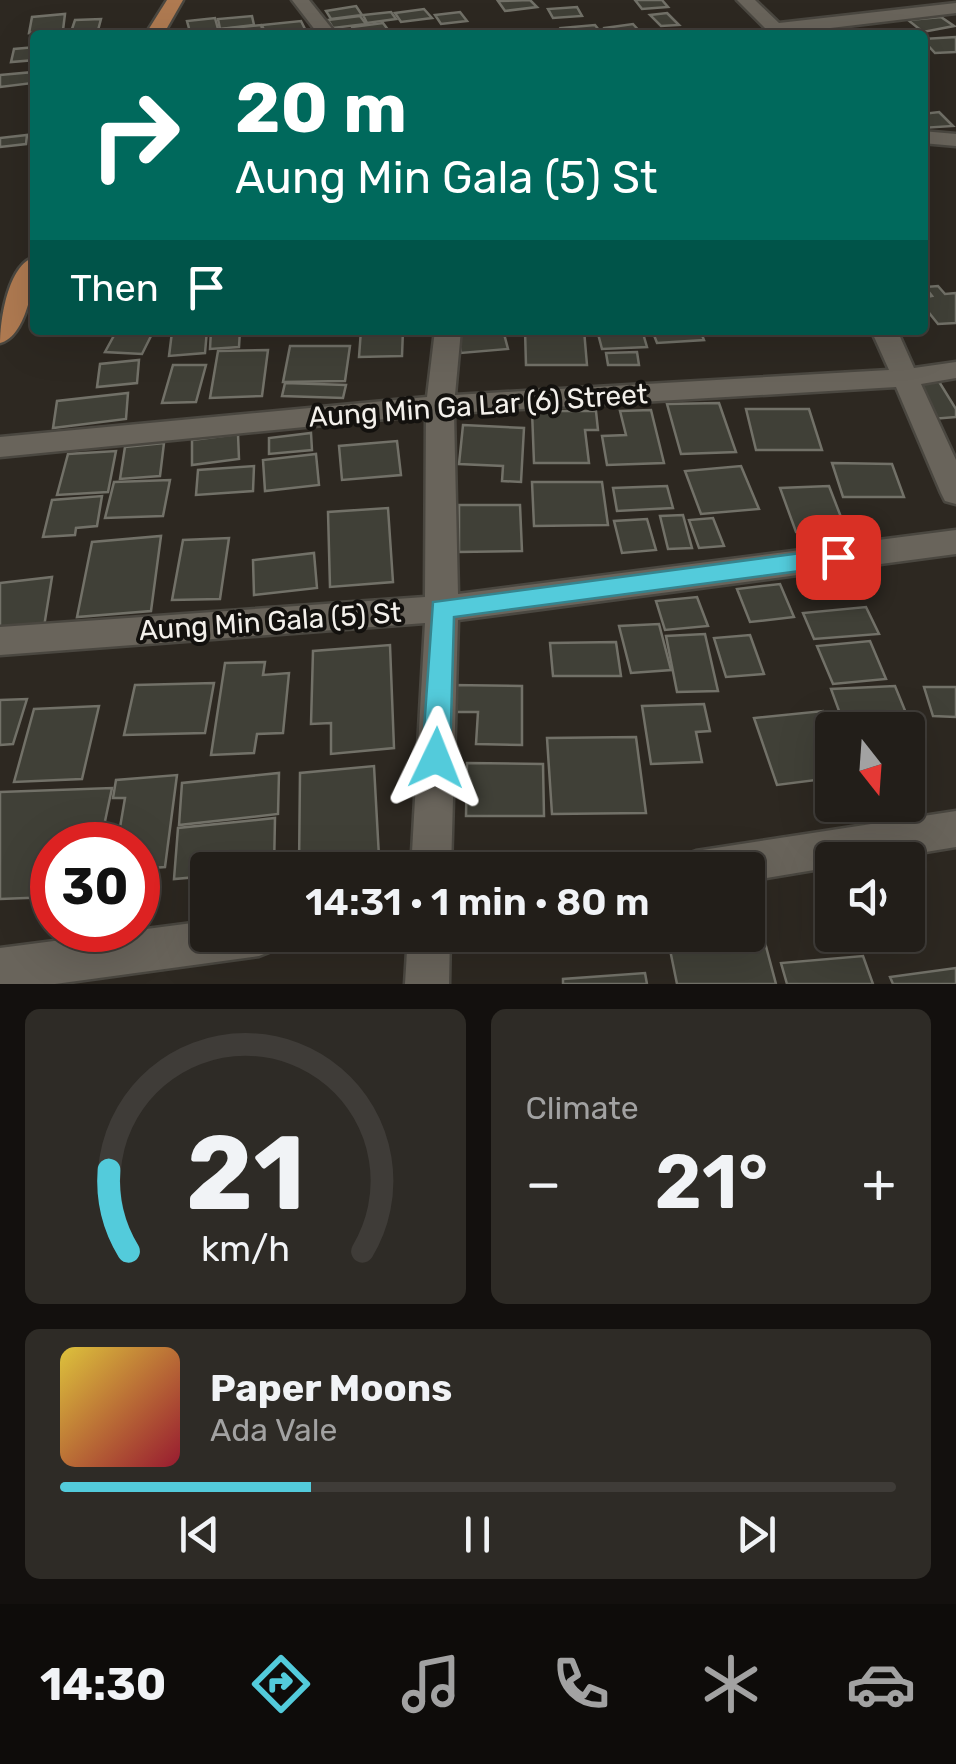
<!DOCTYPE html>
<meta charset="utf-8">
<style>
body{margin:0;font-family:Rubik,sans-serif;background:#2e2b26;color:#f1f3f6;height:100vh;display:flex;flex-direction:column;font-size:38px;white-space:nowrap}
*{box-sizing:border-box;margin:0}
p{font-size:32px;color:#a2a2a2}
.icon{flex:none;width:55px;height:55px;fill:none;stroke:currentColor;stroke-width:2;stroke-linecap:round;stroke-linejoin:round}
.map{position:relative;height:984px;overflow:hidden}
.sheet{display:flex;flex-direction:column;gap:25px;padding:25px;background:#13100e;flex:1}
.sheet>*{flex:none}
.hud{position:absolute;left:30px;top:30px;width:898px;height:305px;border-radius:10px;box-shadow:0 10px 40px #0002,0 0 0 2px #3f3c38;background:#00695c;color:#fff;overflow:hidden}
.needle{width:65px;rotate:163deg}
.buttons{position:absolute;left:815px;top:712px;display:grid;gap:20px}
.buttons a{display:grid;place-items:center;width:110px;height:110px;border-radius:10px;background:#221e19;box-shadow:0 10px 40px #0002,0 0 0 2px #3f3c38;font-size:50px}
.speed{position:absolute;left:30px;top:822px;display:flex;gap:20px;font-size:50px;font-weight:700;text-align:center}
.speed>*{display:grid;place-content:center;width:130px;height:130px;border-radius:50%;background:#221e19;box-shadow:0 10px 40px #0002,0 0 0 2px #3f3c38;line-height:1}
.speed .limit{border:15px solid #d22;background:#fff;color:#111}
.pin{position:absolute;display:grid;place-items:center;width:85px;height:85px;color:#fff;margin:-42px;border-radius:20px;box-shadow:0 5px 15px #0006}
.me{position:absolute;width:110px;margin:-55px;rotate:2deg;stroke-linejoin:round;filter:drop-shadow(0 0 8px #0008)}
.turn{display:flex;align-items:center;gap:35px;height:210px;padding:0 40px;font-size:45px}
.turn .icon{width:130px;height:130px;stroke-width:2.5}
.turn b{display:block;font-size:70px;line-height:85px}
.then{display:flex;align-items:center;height:95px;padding:0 40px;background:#0003;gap:20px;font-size:38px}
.big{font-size:75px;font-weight:600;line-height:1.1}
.sheet .card{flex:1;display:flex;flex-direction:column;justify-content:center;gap:15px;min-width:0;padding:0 35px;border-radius:15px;background:#2e2b26}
.sheet .dial{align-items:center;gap:0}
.dial svg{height:260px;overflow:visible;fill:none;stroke:#3f3c38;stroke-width:7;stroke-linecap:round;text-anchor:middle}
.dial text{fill:#f1f3f6;stroke:none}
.song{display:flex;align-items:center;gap:30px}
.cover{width:120px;height:120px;border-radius:15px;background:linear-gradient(135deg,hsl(50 70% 55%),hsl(350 70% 35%))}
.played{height:10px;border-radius:5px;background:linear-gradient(90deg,#53cbdb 30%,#3f3c38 30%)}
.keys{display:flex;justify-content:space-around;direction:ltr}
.heat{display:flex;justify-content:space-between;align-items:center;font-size:55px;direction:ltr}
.sheet .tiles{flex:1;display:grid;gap:25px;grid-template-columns:1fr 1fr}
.card:last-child{grid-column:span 2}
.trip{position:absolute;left:190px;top:852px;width:575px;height:100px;border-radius:10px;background:#221e19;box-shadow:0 10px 40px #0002,0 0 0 2px #3f3c38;font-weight:600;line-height:100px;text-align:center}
.dock{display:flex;height:160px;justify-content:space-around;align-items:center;background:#0e0c0a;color:#a2a2a2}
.dock .icon{width:70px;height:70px}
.dock .active{color:#53cbdb}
.dock b{font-size:45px;color:#f1f3f6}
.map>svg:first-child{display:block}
.building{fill:#404037;stroke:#727168;stroke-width:2.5}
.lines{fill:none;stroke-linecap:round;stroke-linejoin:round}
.minor-casing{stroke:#4a4740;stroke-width:5}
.major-casing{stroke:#4a4740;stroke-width:5}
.minor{fill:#69645b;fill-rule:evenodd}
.major{fill:#af7a51;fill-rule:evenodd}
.route{fill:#53cbdb;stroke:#36848e;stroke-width:2.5}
.labels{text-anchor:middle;stroke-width:8;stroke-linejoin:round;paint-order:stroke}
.street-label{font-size:28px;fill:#f3f0eb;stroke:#13110e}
</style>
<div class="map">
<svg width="956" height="984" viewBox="0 0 956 984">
<rect width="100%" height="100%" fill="#2d2821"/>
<g class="building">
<polygon points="530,0 537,7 505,11 498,1"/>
<polygon points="635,0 662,0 668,7 642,9"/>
<polygon points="356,6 362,15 331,19 326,11"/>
<polygon points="577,7 582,16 553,18 548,9"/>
<polygon points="424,9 432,18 401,22 395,13"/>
<polygon points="391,12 396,19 367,23 363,15"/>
<polygon points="460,12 467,21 441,24 435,15"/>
<polygon points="667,13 679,25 661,26 650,15"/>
<polygon points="65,14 63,30 29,33 32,17"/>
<polygon points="252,16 254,25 220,29 218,19"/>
<polygon points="360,16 366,24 333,28 328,20"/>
<polygon points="941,17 954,26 923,32 908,20"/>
<polygon points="215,18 218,29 190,32 187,21"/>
<polygon points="101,19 97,34 70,35 75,20"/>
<polygon points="301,21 305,29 265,33 262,25"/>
<polygon points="383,23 389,31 358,35 352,27"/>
<polygon points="633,24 642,34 612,35 605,28"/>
<polygon points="261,25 264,35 203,35 202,31"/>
<polygon points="595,25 602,34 566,35 561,28"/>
<polygon points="956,37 956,52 935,53 922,39"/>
<polygon points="35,47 35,60 11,62 14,49"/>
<polygon points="34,72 33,83 0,87 0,75"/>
<polygon points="939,112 953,126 922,128 922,114"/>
<polygon points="27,135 26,144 0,147 0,138"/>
<polygon points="938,286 945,294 956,293 956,323 938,324 922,304 922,298 932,296 925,287"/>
<polygon points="117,330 154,330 142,354 105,352"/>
<polygon points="207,330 205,353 169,356 172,332"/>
<polygon points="211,330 240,330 239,347 210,349"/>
<polygon points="361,330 403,330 402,356 359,357"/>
<polygon points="457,330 503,330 508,349 461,353"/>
<polygon points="525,330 584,330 587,365 526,365"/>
<polygon points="597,330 642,330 647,347 602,349"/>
<polygon points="652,330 700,330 704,340 657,343"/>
<polygon points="290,346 350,346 345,381 283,382"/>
<polygon points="268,350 262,396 210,398 218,351"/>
<polygon points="637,352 639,365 608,365 606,353"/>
<polygon points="139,360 137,383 97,387 100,364"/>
<polygon points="173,365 206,365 196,402 162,403"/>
<polygon points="938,380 956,409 956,417 932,419 910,381"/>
<polygon points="285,383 346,385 343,398 282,396"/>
<polygon points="128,393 126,419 53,428 57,401"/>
<polygon points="719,403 736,452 681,454 667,404"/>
<polygon points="746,409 809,409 822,450 756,450"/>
<polygon points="651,410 664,463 607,465 602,436 626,435 620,411"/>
<polygon points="532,411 596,411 598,430 585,430 589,463 534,463"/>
<polygon points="463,425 524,428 521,482 502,481 503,466 459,464"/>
<polygon points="311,433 312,450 269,454 269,438"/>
<polygon points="238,434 239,459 192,465 192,440"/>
<polygon points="397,441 401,475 342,480 339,446"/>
<polygon points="164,443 160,476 120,479 125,447"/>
<polygon points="116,451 108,492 57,495 68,454"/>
<polygon points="316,454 319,485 265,491 263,460"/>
<polygon points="832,463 892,464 904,497 843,497"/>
<polygon points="254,466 253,491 196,495 198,470"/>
<polygon points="741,466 759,509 701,514 685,471"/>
<polygon points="170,480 163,516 105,518 114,482"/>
<polygon points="532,482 602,482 608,525 534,526"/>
<polygon points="667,486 673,508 617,511 613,488"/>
<polygon points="829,486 846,530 796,532 780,488"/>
<polygon points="102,496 97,526 76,528 75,535 43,537 52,500"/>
<polygon points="459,505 520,505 522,551 459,552"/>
<polygon points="388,508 393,582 330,587 328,512"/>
<polygon points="683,515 692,548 668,549 660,516"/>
<polygon points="713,518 724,546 699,548 689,520"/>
<polygon points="647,519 656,550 622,553 614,521"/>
<polygon points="161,536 151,611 77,617 92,542"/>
<polygon points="229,538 220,599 172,600 183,540"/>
<polygon points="314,553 317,588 254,595 253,560"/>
<polygon points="52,577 44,627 0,633 0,583"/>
<polygon points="780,584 794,617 750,622 737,589"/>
<polygon points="697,597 708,626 665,630 656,601"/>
<polygon points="866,607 879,634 814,639 803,613"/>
<polygon points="659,624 671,670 631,673 619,626"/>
<polygon points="705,634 718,691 677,692 666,636"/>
<polygon points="750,635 764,674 726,677 714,638"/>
<polygon points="870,641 886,679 833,684 817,646"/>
<polygon points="616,642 621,676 553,676 550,643"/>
<polygon points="390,645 394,748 331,754 331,723 311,724 313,651"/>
<polygon points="265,662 263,675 289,673 283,733 257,734 254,753 211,755 225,663"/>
<polygon points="214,683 205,733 124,735 135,685"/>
<polygon points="450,685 522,686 522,745 476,744 478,712 449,712"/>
<polygon points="895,686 924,757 908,758 908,730 846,730 831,689"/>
<polygon points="924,687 956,687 956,717 933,716"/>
<polygon points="27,699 13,744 0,745 0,700"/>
<polygon points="704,704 710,731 696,732 702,762 651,764 642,706"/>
<polygon points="99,706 82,779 14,782 34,709"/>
<polygon points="823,711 832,735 832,778 777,785 754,718"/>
<polygon points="636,737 646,813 552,814 547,738"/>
<polygon points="467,763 543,764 544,816 466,816"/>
<polygon points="374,766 379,857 354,860 354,870 299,868 300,773"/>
<polygon points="279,773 278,814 179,825 182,783"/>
<polygon points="177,775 165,867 138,869 138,845 117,845 125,798 113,798 116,780"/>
<polygon points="112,788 100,845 52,845 52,897 0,899 0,792"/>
<polygon points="275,818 274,869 208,870 208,876 174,879 178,828"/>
<polygon points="751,890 776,984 677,984 667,935 748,935"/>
<polygon points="863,956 873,984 787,984 781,963"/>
<polygon points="956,968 956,984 893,984 890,977"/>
<polygon points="645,973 647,984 563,984 563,979"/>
</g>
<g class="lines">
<defs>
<g id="minor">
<polygon points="292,0 309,0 337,35 319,35"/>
<polygon points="737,0 755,0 779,23 956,3 956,13 772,35"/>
<polygon points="922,131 956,134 956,146 922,143"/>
<polygon points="435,330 461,330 455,395 889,370 871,330 897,330 914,368 956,362 956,378 921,384 956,460 956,504 945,501 941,493 896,387 454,413 458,594 956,530 956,554 458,620 451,870 411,870 425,623 0,655 0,627 425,597 426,415 0,457 0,437 427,397"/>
<polygon points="956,811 956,847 877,860 832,860 832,867 748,881 748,870 676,870 682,856 696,851"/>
<polygon points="208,921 208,935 280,935 274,950 259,956 55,984 0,984 0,948"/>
<polygon points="408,935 450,935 449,984 405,984"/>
</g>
<g id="major">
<polygon points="167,0 183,0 163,35 145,35"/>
<path d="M35,257c0,23 -8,79 -35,86 0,-23 8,-79 35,-86z"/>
</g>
</defs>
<use href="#minor" class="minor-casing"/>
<use href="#major" class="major-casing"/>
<use href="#minor" class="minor"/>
<use href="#major" class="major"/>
</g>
<polygon class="route" points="838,548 850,557 838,566 454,617 450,758 446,767 436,771 426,767 422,758 433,602"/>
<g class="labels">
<g class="street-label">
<text transform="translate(478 405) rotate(-4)" y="10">Aung Min Ga Lar (6) Street</text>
<text transform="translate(270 621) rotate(-4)" y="10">Aung Min Gala (5) St</text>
</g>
</g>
</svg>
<div class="buttons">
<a><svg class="needle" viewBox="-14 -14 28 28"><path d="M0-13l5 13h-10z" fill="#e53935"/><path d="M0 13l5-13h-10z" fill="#a2a2a2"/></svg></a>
<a><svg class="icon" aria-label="sound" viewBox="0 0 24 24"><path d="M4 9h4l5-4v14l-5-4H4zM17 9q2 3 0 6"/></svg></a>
</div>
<div class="speed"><div class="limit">30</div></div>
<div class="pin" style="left:838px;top:557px;background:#d93025"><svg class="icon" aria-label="arrive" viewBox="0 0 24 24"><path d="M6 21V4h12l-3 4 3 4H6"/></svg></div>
<svg class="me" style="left:436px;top:758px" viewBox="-20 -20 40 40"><path d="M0-17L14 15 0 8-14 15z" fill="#53cbdb" stroke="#fff" stroke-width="4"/></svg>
<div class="trip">14:31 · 1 min · 80 m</div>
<div class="hud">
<div class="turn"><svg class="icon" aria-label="right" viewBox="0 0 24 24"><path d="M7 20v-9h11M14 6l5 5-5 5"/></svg><div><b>20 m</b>Aung Min Gala (5) St</div></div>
<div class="then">Then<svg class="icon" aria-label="arrive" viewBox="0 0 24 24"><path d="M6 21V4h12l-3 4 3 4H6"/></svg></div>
</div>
</div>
<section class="sheet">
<div class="tiles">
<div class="card dial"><svg viewBox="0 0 100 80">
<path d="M14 69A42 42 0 1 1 86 69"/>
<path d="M14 69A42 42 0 0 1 8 44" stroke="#53cbdb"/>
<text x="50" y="56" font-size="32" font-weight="700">21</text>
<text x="50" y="72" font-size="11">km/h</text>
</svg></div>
<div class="card"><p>Climate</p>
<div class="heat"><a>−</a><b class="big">21°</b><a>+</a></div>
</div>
<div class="card">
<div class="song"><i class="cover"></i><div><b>Paper Moons</b><p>Ada Vale</p></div></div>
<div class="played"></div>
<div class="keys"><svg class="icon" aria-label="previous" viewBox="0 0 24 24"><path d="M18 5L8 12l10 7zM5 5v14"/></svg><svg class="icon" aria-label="pause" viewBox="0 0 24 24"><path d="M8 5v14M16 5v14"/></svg><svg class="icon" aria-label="next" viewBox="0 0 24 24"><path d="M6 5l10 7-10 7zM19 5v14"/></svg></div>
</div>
</div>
</section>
<nav class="dock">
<b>14:30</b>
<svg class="icon active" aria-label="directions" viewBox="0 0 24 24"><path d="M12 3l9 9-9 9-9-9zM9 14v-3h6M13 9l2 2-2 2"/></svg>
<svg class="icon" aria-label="music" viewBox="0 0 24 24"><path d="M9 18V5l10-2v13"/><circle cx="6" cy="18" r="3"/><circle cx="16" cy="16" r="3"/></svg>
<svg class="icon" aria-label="phone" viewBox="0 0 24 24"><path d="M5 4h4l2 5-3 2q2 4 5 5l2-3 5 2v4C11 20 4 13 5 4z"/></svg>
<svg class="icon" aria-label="climate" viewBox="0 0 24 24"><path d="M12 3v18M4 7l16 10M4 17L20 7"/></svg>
<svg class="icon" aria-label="car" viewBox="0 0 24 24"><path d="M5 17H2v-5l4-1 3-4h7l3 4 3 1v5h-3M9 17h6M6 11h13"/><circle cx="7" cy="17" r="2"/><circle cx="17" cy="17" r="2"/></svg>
</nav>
